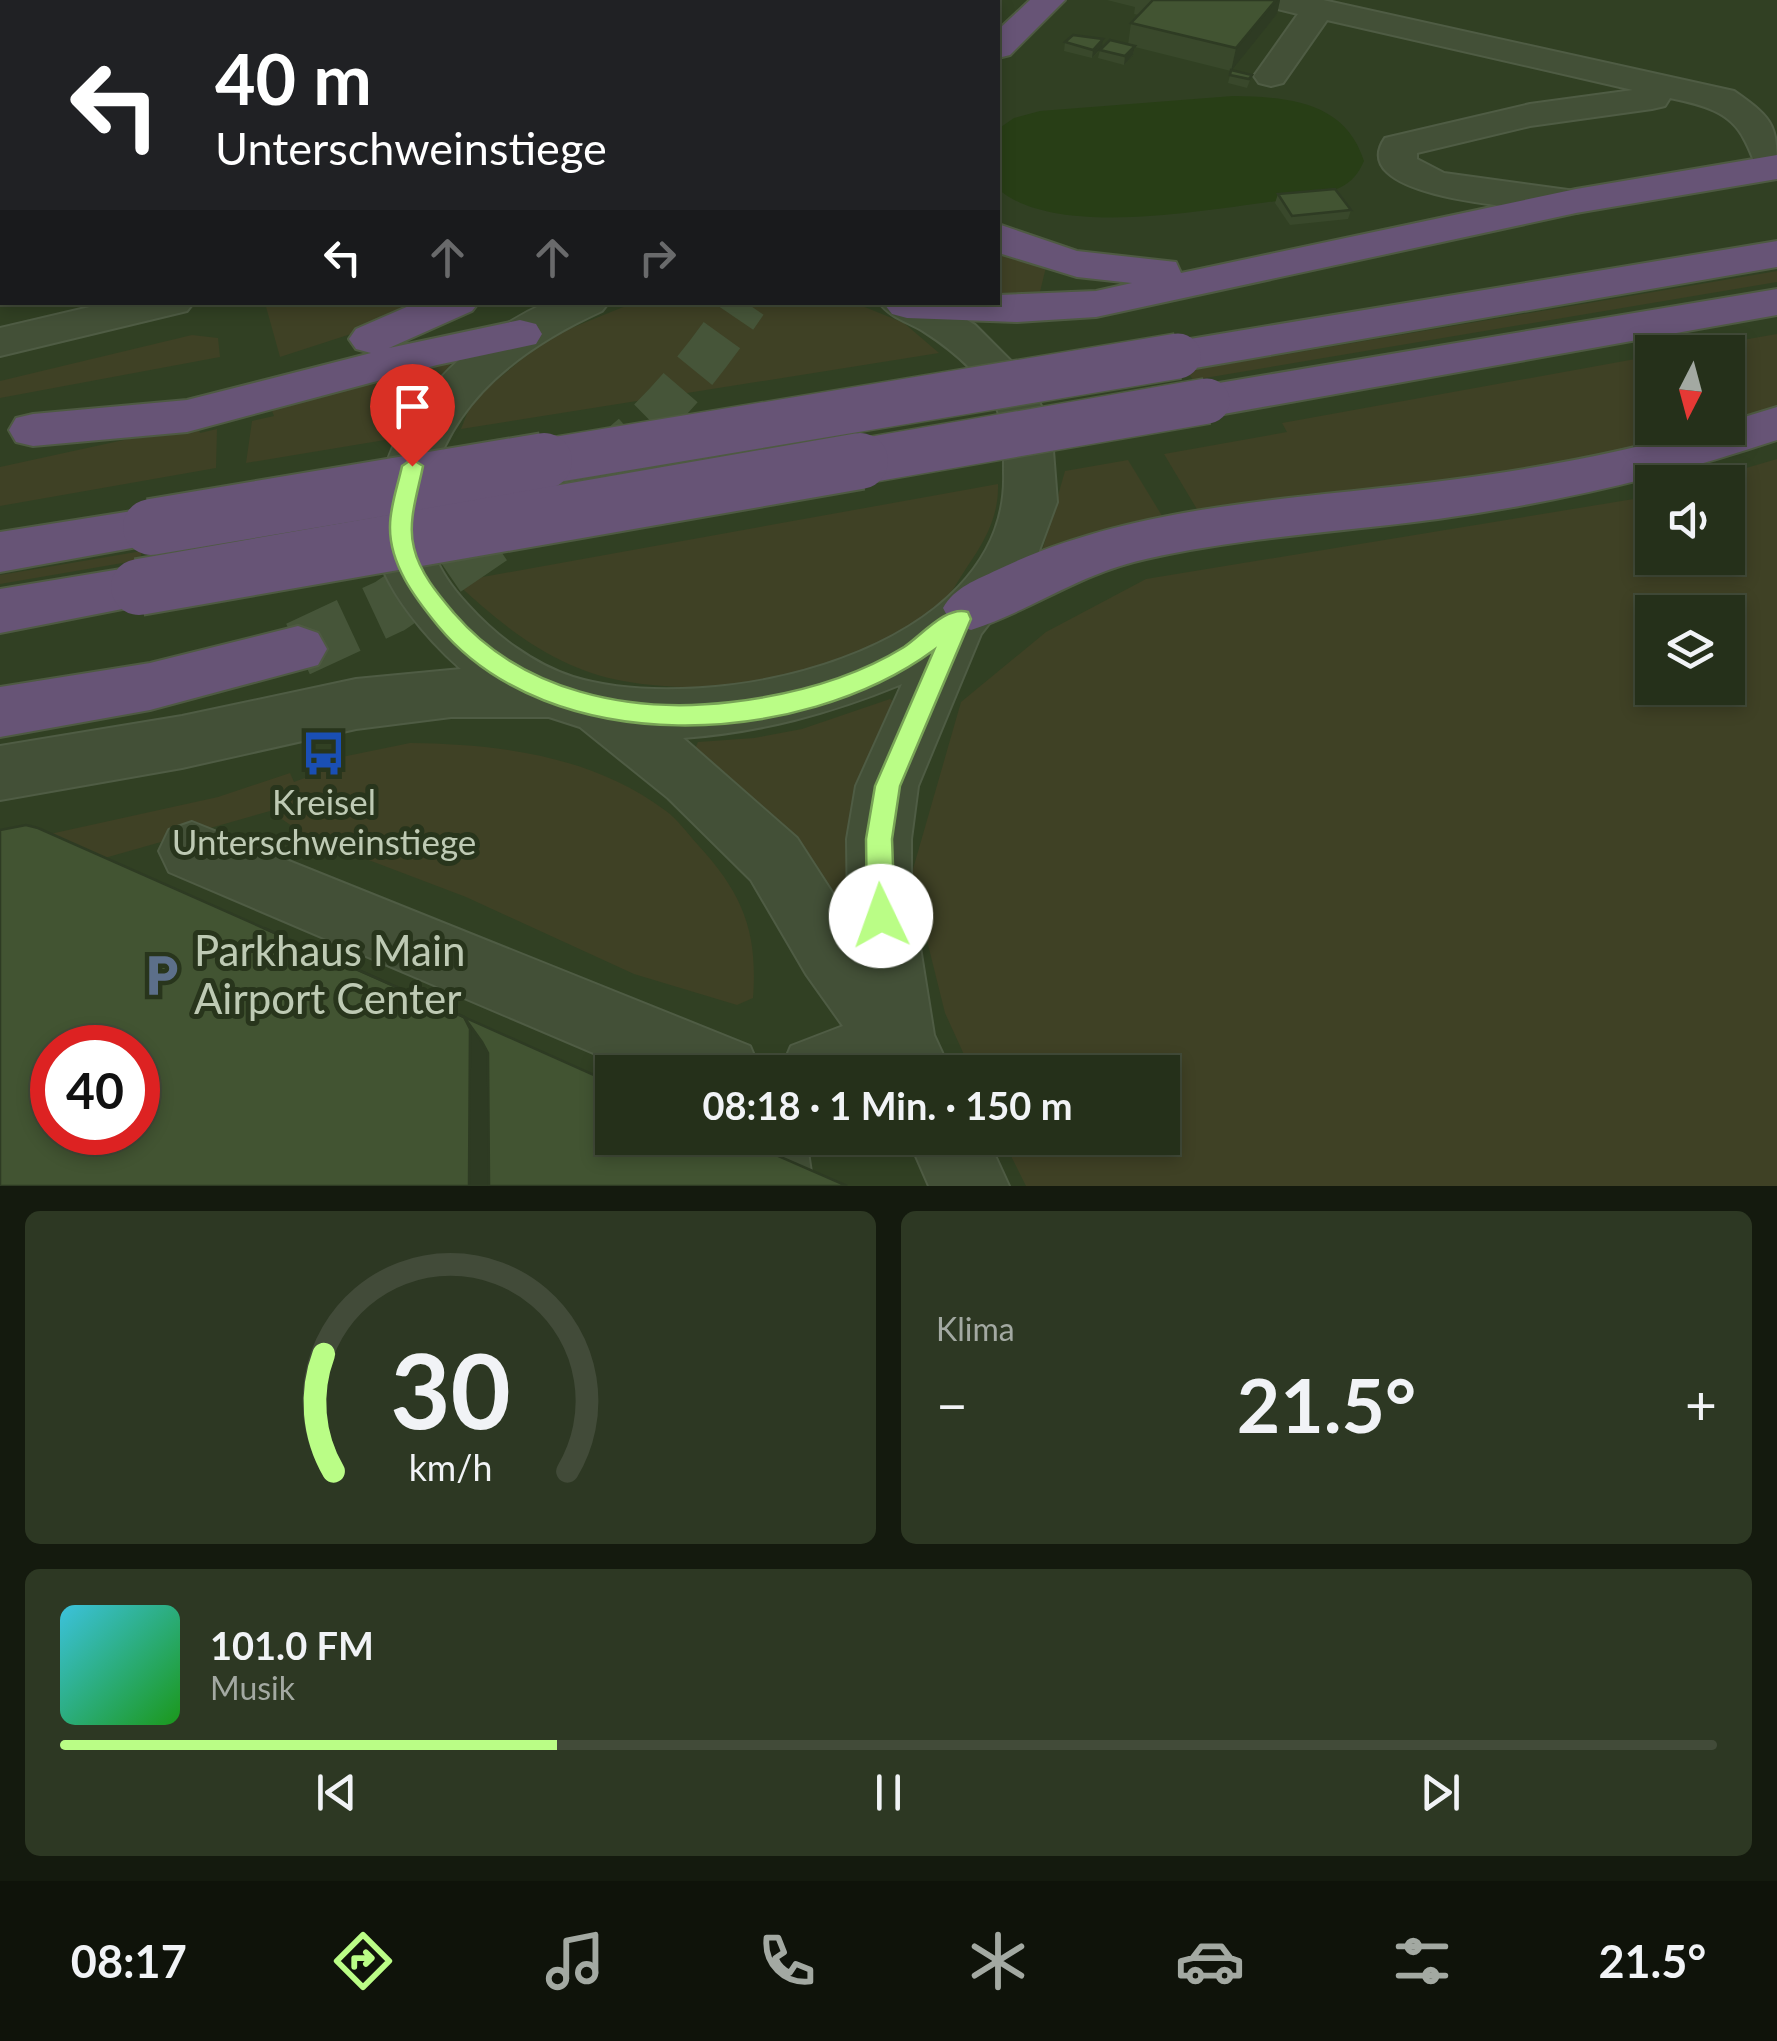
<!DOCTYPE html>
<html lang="de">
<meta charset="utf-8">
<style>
body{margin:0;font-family:Lato,sans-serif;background:#2d3823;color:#f1f3f6;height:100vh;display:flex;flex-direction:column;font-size:38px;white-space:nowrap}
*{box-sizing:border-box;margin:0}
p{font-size:32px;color:#a3a9a2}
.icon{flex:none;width:55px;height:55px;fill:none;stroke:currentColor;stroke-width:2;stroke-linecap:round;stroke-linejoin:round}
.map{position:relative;height:1186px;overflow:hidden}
.side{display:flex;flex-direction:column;gap:25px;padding:25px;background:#141a0e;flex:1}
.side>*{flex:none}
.hud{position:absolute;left:0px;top:0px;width:1000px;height:305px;box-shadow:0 5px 15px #0003,0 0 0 2px #424b39;background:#202124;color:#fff;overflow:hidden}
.needle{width:65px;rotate:186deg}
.tools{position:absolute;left:1635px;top:335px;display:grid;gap:20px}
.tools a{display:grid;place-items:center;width:110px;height:110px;border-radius:0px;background:#25301a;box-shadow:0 5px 15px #0003,0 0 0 2px #424b39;font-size:50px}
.speed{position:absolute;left:30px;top:1025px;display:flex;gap:20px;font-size:50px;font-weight:700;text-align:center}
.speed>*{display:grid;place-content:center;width:130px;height:130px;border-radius:50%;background:#25301a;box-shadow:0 5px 15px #0003,0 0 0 2px #424b39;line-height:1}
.speed .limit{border:15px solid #d22;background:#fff;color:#111}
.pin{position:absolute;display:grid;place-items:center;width:85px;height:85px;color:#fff;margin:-102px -42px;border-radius:50% 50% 50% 0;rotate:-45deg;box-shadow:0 0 10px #0007}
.pin .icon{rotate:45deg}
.me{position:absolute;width:110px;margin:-55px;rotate:357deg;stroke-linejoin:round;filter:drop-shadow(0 0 8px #0008)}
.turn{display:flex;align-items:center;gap:35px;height:210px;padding:0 50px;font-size:45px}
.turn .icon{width:130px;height:130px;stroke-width:2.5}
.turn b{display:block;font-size:70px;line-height:85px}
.lanes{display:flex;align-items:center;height:95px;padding:0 50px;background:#0003;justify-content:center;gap:50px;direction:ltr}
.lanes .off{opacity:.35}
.big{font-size:75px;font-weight:700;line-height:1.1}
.side .widget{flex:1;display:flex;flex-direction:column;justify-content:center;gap:15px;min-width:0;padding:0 35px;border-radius:15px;background:#2d3823}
.side .dial{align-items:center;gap:0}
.dial svg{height:260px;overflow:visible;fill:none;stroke:#424b39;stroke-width:7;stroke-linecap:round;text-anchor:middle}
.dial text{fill:#f1f3f6;stroke:none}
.song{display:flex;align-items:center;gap:30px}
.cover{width:120px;height:120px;border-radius:15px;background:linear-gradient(135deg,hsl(190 70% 55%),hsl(120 70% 35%))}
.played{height:10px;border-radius:5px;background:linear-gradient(90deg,#bafd86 30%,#424b39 30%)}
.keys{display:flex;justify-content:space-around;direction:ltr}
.heat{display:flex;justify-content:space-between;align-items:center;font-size:55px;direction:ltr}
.side .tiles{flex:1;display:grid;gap:25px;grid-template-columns:1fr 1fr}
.widget:last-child{grid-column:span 2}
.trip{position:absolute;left:595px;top:1055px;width:585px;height:100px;border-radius:0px;background:#25301a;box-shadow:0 5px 15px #0003,0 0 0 2px #424b39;font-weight:700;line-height:100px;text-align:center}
.tab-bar{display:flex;height:160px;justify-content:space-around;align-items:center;background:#0f130a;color:#a3a9a2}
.tab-bar .icon{width:70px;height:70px}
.tab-bar .active{color:#bafd86}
.tab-bar b{font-size:45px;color:#f1f3f6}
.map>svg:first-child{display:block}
.green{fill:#3f4125;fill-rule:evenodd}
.water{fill:#283e16}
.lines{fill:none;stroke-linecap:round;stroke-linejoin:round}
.highway-tunnel-far1{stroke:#465539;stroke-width:45;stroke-dasharray:45 22;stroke-linecap:butt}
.highway-tunnel{stroke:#465539;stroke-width:56;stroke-dasharray:56 28;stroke-linecap:butt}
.minor-casing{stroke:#4f5c44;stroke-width:4}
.highway-casing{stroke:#4e5a42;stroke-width:4}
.minor{fill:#435037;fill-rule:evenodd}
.highway{fill:#675476;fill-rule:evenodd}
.highway-bridge-far1-casing{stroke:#4e5a42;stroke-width:48;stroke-linecap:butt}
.highway-bridge-casing{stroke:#4e5a42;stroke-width:60;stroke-linecap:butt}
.highway-bridge-far1{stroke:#675476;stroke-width:45}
.highway-bridge{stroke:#675476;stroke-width:56}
.wall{fill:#39482b}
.shaded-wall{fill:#2e3b23}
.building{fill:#425432;stroke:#2e3b23;stroke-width:2.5;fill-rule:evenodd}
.route{fill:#bafd86;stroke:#79a457;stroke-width:2.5}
.labels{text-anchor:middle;stroke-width:10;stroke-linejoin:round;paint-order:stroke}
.poi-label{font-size:35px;fill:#becab4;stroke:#28351c}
.near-poi-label{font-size:42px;fill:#becab4;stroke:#28351c;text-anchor:start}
</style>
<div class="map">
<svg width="1777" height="1186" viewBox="0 0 1777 1186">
<rect width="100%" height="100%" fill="#314023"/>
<g class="green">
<polygon points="998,248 1046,267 1038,300 998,301"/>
<polygon points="1777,271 1777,282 1193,380 1187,371"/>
<polygon points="265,303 427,303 354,333 280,357"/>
<polygon points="633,303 855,303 904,323 939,353 461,429 472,401 547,338"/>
<polygon points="1777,334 1777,409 1728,423 1728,352 1673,352"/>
<polygon points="192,335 218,338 220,357 0,398 0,381"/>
<path d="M1652,356v72h61c-168,46 -340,65 -512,88l-37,-62 123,-22 -5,-9z"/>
<polygon points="456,358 407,415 397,438 246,463 252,421 274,416 270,406"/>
<polygon points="197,424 200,433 217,429 216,468 0,506 0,467"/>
<path d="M1777,459v727h-751l-24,-48h160v-66h-190l-27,-59 -34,-137 50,-174 85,-70 100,-53 506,-83v62h76v-76h-30zM1652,612h76v76h-76z"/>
<polygon points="1128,460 1167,524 1040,558 1065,471"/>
<path d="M998,484c1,32 -13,57 -31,83 -8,12 -16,28 -26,37 -81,71 -215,96 -318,77 -69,-13 -118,-53 -168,-99z"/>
<polygon points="142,551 140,560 0,584 0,575"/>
<polygon points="890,699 900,706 848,913 835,912 694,751 698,742 754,738 802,729"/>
<path d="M410,743c90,1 183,13 256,68 12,9 22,23 32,34 45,49 60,87 55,153l-16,7 -103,-31 -168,-77 -158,-60 -38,-26 -190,54 -39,-29 177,-39 72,-24 4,9 37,-14 1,-9z"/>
</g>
<path class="water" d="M1233,96c55,1 112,5 131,65 -11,26 -29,30 -55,36 -80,8 -248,46 -311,-8v-60l16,-11 26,-7z"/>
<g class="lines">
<path class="highway-tunnel-far1" d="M599,464c61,-45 104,-100 146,-162"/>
<polyline class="highway-tunnel" points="298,649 390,606 603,461"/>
<defs>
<g id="minor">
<polygon points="821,0 869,0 870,2 823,2"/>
<path d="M1264,0h59l411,91c43,30 43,35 43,87l-16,-3c-7,-11 -10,-24 -17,-36 -14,-29 -46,-35 -74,-41l-5,8 -13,3 -122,17 -113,27v6l27,14 146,20 6,8 -6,8 -14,4c-32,-4 -235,-11 -191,-75l145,-34 103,-14 -306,-70 -44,63 -12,3 -12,-3 -5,-7 44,-62 -29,-7z"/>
<polygon points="111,302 194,302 187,311 0,356 0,328"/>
<path d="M548,302h61l-7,9c-79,36 -152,89 -172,178 -10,47 6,82 38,116 28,31 65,59 105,72 137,42 437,-23 431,-204 0,-23 1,-46 -8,-67 -13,-32 -45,-57 -73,-75 -15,-9 -34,-14 -44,-29h59l37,23 50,50 26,50 6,77 -24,65 -52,67 -63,152 -7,53v52l23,144 17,37h-171l11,-26 52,-20 -37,-52 -55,-94 -83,-82 -88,-71 -31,-10h-98l-95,12 -174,39 -182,32v-54l182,-30 174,-37 105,-10c-31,-27 -81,-83 -85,-126 -12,-105 82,-202 172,-241zM902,684l-46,102 -9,53 1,78 -51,-79 -114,-100c78,-6 146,-24 219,-54z"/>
<polygon points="192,822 750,1046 761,1072 638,1072 169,872 159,851 169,830"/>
<polygon points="730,1138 806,1138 813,1186 735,1186"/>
<polygon points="908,1138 987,1138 1009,1186 929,1186"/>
</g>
<g id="highway">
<polygon points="1030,0 1065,0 1010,55 998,58 998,30"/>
<polygon points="1777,155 1777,179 1576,213 1096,317 1017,322 907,318 892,314 885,305 998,302 998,295 1096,291 1132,283 1077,277 1002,254 998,252 998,224 1077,251 1176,262 1181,273 1576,189"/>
<polygon points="1777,241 1777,267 1178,371 1162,366 1155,356 1162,346 1178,341"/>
<polygon points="1777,289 1777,315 1207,417 1190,412 1183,401 1190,390 1207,385"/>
<polygon points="418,302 479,302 472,311 389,348 520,320 536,324 542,334 536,344 437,365 187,432 33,446 16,442 9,430 16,418 33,414 187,400 371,353 356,349 349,339 356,329"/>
<path d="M1777,407v33c-110,37 -224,63 -339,79 -97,13 -196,18 -292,40 -68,15 -113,51 -175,71l-20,-7 -8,-15c12,-21 33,-28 54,-38 152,-73 325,-70 489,-95 75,-11 150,-26 222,-47h20v-6z"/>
<polygon points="151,508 170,513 177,527 170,541 0,572 0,532"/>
<polygon points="139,566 158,572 166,587 158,602 0,633 0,589"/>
<polygon points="298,626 318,633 327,649 318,665 150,710 0,737 0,687 150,663"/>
</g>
</defs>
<use href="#minor" class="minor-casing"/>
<use href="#highway" class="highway-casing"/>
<use href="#minor" class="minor"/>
<use href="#highway" class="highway"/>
<defs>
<g id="highway-bridge-far1">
<polyline points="529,464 1178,356"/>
<polyline points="845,464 1207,401"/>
</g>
<g id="highway-bridge">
<polyline points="151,527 544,461"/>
<polyline points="139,587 860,461"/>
</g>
</defs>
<use href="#highway-bridge-far1" class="highway-bridge-far1-casing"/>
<use href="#highway-bridge" class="highway-bridge-casing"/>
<use href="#highway-bridge-far1" class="highway-bridge-far1"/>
<use href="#highway-bridge" class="highway-bridge"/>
</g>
<g class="wall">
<polygon points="1107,0 1280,0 1277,14 1231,70 1252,75 1247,88 1228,83 1231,71 1135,47 1133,55 1124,65 1098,58 1100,50 1092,58 1064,51 1065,42 1102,47 1128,45 1131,23 1139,15 1134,14 1135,7"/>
<polygon points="1278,194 1351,210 1348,219 1290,225 1275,203"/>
</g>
<g class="shaded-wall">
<polygon points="283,0 358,0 355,2 279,2"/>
<polygon points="436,0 486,0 486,2 433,2"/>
<polygon points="1276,0 1280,0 1277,14 1231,71 1236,48"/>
<polygon points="1103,39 1102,47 1092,58 1093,50"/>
<polygon points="1135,46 1133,55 1124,65 1125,56"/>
<polygon points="2,238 2,290 0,290 0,239"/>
<polygon points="464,1017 487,1048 492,1059 494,1186 469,1186"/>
</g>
<g class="building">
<polygon points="139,0 283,0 279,2 136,2"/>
<polygon points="367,0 436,0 433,2 363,2"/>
<polygon points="666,0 704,0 702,2 667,2"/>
<polygon points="1153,0 1276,0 1236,48 1131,23"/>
<polygon points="1073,35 1103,39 1093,50 1065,42"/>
<polygon points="1110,40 1135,46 1125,56 1100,50"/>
<polygon points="1231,70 1252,75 1249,79 1230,75"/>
<polygon points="2,93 2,238 0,239 0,95"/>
<polygon points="1335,189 1351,210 1292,216 1278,194"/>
<path d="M26,825l12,3 426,189 6,12 -1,157h-469v-356zM52,1048h86v84h-86z"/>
<polygon points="264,928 612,1083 612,1138 737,1138 847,1186 489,1186 488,1053 482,1042 464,1017"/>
</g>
<path class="route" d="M412,459l11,7c-5,26 -16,56 -9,82 6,25 24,46 40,65 68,79 176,101 277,89 59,-7 121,-23 173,-55 17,-11 42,-42 64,-35l3,7 -71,167 -8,53 3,77 -4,10 -10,4 -10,-4 -4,-10 -1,-77 9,-53 59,-136c-133,98 -384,111 -496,-24 -23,-28 -49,-62 -48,-100 0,-20 8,-41 12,-60z"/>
<defs>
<symbol id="bus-bare" viewBox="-9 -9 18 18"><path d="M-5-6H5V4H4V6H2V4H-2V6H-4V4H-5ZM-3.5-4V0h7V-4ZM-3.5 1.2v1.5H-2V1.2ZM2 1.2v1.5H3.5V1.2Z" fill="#1a4fb4" stroke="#28351c" stroke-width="2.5" paint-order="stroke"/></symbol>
<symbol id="parking-bare" viewBox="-9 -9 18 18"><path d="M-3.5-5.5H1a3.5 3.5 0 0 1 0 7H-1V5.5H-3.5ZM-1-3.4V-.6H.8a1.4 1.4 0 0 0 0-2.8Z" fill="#5c6f8a" stroke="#28351c" stroke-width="2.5" paint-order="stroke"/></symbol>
</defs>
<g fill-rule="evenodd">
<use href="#bus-bare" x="292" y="722" width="63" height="63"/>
<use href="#parking-bare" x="130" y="944" width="63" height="63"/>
</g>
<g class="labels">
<g class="poi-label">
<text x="324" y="815">Kreisel<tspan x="324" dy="40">Unterschweinstiege</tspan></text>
</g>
<g class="near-poi-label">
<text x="194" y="966">Parkhaus Main<tspan x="194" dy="48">Airport Center</tspan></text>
</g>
</g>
</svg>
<div class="tools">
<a><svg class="needle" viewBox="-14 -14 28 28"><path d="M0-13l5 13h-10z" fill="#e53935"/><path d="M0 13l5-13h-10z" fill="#a3a9a2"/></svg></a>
<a><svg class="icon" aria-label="sound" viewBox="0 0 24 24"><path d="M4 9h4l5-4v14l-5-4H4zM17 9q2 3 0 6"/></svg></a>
<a><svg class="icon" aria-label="layers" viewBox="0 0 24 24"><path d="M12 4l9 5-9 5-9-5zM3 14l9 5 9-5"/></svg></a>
</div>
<div class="speed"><div class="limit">40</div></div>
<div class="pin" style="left:412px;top:466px;background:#d93025"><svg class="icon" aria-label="arrive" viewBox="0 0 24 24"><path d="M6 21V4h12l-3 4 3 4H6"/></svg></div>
<svg class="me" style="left:881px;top:916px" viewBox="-20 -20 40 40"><circle r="19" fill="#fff"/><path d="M0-13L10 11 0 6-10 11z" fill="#bafd86"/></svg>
<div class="trip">08:18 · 1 Min. · 150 m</div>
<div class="hud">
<div class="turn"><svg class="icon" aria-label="left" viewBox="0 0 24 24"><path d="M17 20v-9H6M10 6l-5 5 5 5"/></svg><div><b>40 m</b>Unterschweinstiege</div></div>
<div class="lanes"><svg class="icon" aria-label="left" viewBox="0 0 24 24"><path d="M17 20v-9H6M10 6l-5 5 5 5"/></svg><svg class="icon off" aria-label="ahead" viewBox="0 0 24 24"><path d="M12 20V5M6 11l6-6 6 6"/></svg><svg class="icon off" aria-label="ahead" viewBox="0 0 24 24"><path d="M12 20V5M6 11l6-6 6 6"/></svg><svg class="icon off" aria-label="right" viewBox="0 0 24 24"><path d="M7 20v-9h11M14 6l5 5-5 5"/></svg></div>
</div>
</div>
<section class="side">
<div class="tiles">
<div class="widget dial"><svg viewBox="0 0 100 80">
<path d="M14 69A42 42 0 1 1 86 69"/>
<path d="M14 69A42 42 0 0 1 11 33" stroke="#bafd86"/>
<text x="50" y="56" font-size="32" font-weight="700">30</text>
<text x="50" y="72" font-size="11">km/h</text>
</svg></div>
<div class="widget"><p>Klima</p>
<div class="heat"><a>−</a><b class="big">21.5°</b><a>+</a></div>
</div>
<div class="widget">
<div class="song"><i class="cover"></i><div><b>101.0 FM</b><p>Musik</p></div></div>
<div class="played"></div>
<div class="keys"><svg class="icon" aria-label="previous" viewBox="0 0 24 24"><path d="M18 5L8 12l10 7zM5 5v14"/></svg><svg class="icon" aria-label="pause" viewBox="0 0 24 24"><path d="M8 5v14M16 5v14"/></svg><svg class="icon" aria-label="next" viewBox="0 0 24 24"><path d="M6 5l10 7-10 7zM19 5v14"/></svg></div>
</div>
</div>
</section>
<nav class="tab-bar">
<b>08:17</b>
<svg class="icon active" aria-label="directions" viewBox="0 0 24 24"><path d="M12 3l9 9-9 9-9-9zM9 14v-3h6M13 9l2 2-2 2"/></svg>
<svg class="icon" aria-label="music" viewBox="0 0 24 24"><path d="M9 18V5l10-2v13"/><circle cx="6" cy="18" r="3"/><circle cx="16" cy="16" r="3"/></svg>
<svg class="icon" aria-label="phone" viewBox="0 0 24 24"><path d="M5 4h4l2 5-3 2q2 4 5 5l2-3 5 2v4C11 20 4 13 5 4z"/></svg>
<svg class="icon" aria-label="climate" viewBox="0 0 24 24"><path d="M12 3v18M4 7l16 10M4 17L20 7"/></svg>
<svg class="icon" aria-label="car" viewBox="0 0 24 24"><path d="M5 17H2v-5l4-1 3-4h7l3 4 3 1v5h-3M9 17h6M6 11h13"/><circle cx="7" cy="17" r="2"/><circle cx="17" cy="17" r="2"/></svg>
<svg class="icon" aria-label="filters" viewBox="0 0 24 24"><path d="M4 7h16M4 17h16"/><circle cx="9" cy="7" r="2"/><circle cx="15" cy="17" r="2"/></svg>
<b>21.5°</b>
</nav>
